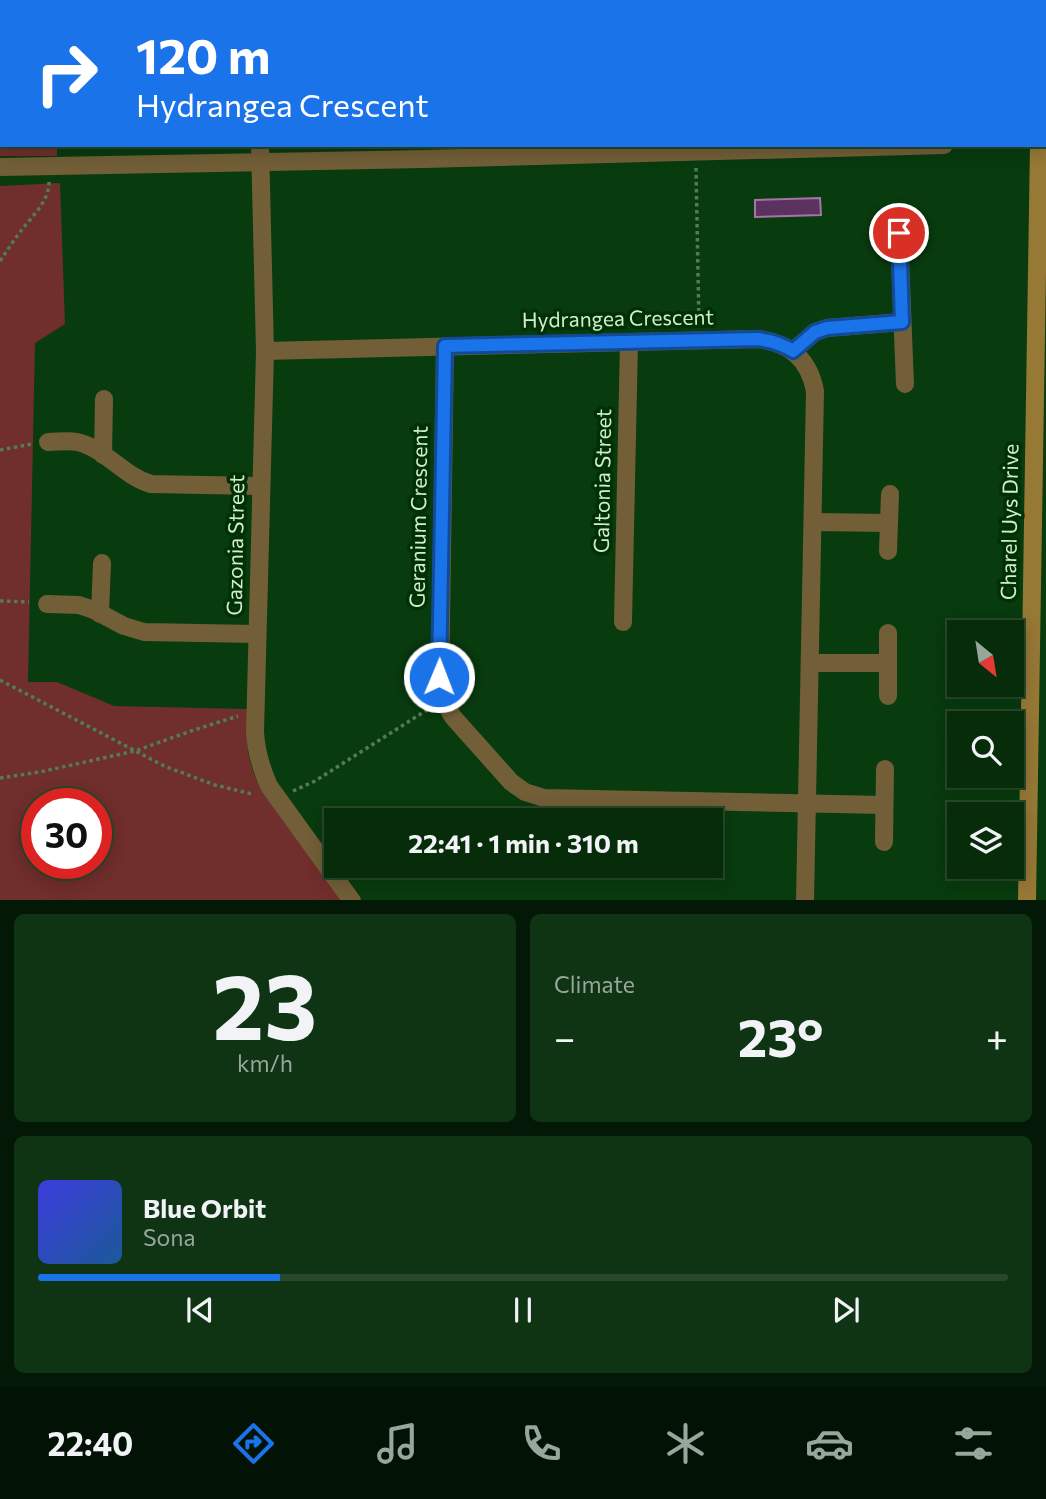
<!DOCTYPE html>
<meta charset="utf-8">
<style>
body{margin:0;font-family:Commissioner,sans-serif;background:#0f3413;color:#f1f3f6;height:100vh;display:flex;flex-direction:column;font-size:26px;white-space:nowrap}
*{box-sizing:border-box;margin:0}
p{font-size:23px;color:#98a79c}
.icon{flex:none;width:38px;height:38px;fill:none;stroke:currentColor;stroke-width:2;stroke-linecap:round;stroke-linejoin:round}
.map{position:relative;height:900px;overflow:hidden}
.drawer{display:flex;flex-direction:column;gap:14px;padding:14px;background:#031806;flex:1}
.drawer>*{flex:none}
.guide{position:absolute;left:0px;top:0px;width:1046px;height:147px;box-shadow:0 4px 18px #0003,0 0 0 2px #27482b;background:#1a73e8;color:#fff;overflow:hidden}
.needle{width:46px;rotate:150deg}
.fabs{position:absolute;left:947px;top:620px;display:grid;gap:14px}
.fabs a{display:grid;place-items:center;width:77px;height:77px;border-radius:0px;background:#062c0a;box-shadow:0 4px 18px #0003,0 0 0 2px #27482b;font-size:35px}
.speed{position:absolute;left:21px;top:788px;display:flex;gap:14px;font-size:35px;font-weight:700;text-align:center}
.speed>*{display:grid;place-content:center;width:91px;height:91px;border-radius:50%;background:#062c0a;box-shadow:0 4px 18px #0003,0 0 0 2px #27482b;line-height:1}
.speed .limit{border:10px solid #d22;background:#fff;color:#111}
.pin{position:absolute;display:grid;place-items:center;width:60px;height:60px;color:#fff;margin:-30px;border:4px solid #fff;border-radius:50%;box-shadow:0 2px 7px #0007}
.me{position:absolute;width:77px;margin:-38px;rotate:1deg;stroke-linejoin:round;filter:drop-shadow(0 0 5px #0008)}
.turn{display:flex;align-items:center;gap:24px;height:147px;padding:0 21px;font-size:32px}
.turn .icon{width:91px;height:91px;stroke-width:2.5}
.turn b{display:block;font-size:49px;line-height:60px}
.big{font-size:52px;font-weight:700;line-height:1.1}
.drawer .card{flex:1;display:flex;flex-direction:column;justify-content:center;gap:10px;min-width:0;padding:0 24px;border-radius:10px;background:#0f3413}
.drawer .dial{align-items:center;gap:0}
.dial b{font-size:91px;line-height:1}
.song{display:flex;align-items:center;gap:21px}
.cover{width:84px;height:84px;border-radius:10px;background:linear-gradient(135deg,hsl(240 70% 55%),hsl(210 70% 35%))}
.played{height:7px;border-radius:4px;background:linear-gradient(90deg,#1a73e8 25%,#27482b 25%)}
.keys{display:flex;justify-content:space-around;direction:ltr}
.heat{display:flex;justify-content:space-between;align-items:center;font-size:38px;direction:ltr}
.drawer .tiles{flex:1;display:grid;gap:14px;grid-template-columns:1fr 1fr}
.card:last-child{grid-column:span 2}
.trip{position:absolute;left:324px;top:808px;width:399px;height:70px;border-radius:0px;background:#062c0a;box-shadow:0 4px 18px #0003,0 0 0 2px #27482b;font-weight:700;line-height:70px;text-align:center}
.tabs{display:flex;height:112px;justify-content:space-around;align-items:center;background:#021204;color:#98a79c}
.tabs .icon{width:49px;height:49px}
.tabs .selected{color:#1a73e8}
.tabs b{font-size:32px;color:#f1f3f6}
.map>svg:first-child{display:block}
.green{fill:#702e2c;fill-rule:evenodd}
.building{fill:#5b315e;stroke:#a476a7;stroke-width:2}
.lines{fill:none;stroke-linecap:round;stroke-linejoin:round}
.path{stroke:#527c56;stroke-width:3.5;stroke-dasharray:3.5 3.5;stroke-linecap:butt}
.minor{stroke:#725f38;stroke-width:18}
.tertiary{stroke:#725f38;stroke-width:18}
.secondary{stroke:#977936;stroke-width:18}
.route-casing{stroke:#114b97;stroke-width:18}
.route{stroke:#1a73e8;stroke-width:12}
.labels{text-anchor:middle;stroke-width:7;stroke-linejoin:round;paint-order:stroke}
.street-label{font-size:21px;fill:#d2ecd1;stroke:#003103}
</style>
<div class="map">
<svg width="1046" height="901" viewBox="0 0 1046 901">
<rect width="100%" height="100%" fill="#083b0e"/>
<g class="green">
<polygon points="0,0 55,0 55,2 2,2 2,145 57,145 57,156 0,156"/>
<path d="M60,183l5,141 -30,19 -7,339h29l57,24 133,3c0,32 -2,50 14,80l81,111h-342v-714zM37,803h59v60h-59z"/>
</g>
<polygon class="building" points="820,198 821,215 755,217 755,200"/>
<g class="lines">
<g class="path">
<polyline points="50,0 50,2"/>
<polyline points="12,2 14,0"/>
<polyline points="743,2 743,0"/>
<polyline points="0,16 2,14"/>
<polyline points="0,112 2,113"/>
<polyline points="696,168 699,325"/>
<path d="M0,261c7,-10 13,-20 20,-29 11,-15 29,-30 29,-50"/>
<polyline points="0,450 32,444"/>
<polyline points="0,601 29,602"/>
<polyline points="0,680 164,766 215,785 252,794"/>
<polyline points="0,778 40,772 135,751 191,731 238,716"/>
<polyline points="293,791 315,781 430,708"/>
</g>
<g class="minor">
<polyline points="260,0 260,2"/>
<polyline points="815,2 815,0"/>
<polyline points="899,2 899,0"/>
<path d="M260,145l5,206 -10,381c1,19 6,36 14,54l83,115"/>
<polyline points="899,233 905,384"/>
<polyline points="445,346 440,689 443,700 453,717 511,782 525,792 544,798 884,805"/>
<path d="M265,351l493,-12c32,4 51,20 57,52l-10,510"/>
<polyline points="793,351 815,332 827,328 902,322"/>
<path d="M48,442c10,0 19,-2 29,0 28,6 46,34 74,42l109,2"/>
<polyline points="103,455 104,399"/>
<polyline points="813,522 889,523"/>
<polyline points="888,551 890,494"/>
<polyline points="47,604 79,605 94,610 124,626 144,632 257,634"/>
<polyline points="100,614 102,563"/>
<polyline points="623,622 629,342"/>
<polyline points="810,663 888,663"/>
<polyline points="888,696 888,633"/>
<polyline points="884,842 885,769"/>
</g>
<g class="tertiary">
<polyline points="1045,138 1046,138"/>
<polyline points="0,167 424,159 944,145"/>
</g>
<g class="secondary">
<polyline points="1033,0 1033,2"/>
<polyline points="1027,901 1039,145"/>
</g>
</g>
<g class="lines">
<defs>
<path id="route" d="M439,677l6,-331 313,-7c14,2 24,5 35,12l22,-19 12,-4 75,-6 -3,-89"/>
</defs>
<use href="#route" class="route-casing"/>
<use href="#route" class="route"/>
</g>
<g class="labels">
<g class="street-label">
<text transform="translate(618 319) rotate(-1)" y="7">Hydrangea Crescent</text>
<text transform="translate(603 481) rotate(-89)" y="7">Galtonia Street</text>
<text transform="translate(419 517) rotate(-89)" y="7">Geranium Crescent</text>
<text transform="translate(1010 522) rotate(-89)" y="7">Charel Uys Drive</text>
<text transform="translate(236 545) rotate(-89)" y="7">Gazonia Street</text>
</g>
</g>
</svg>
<div class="fabs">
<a><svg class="needle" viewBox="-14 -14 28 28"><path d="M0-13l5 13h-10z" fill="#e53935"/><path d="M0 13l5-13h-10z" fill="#98a79c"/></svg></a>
<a><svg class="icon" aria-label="search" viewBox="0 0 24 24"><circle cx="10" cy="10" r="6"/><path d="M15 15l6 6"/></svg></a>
<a><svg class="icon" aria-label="layers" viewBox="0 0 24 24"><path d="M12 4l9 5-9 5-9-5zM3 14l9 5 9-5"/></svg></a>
</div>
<div class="speed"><div class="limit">30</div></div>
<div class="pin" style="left:899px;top:233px;background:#d93025"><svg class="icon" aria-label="arrive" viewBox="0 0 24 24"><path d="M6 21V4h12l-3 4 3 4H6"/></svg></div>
<svg class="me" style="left:439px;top:677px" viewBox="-20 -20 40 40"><circle r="17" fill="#1a73e8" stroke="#fff" stroke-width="3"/><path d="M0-11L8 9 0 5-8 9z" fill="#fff"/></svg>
<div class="trip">22:41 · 1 min · 310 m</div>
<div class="guide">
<div class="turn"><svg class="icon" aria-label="right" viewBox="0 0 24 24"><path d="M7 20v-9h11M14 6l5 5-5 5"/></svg><div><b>120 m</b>Hydrangea Crescent</div></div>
</div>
</div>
<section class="drawer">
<div class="tiles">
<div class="card dial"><b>23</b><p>km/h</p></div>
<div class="card"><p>Climate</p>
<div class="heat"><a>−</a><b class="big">23°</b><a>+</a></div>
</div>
<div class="card">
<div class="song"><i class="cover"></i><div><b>Blue Orbit</b><p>Sona</p></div></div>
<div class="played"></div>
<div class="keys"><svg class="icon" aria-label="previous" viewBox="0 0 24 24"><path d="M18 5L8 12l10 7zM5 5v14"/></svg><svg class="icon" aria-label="pause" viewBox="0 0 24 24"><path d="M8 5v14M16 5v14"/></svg><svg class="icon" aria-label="next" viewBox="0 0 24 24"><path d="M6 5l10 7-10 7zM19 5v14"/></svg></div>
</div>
</div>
</section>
<nav class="tabs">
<b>22:40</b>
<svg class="icon selected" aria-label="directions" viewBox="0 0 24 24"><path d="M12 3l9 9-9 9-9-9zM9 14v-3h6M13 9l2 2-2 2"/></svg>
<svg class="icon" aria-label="music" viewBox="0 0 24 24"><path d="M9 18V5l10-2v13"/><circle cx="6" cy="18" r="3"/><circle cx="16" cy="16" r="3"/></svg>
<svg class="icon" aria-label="phone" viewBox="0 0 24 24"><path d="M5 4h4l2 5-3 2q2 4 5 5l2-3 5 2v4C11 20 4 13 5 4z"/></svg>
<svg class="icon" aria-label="climate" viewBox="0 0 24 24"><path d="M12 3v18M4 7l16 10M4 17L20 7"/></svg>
<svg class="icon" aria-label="car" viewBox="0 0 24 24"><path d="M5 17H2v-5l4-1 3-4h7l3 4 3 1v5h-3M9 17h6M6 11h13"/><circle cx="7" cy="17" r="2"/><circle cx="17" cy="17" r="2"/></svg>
<svg class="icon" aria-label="filters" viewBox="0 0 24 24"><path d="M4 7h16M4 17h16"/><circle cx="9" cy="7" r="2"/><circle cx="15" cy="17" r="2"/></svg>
</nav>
